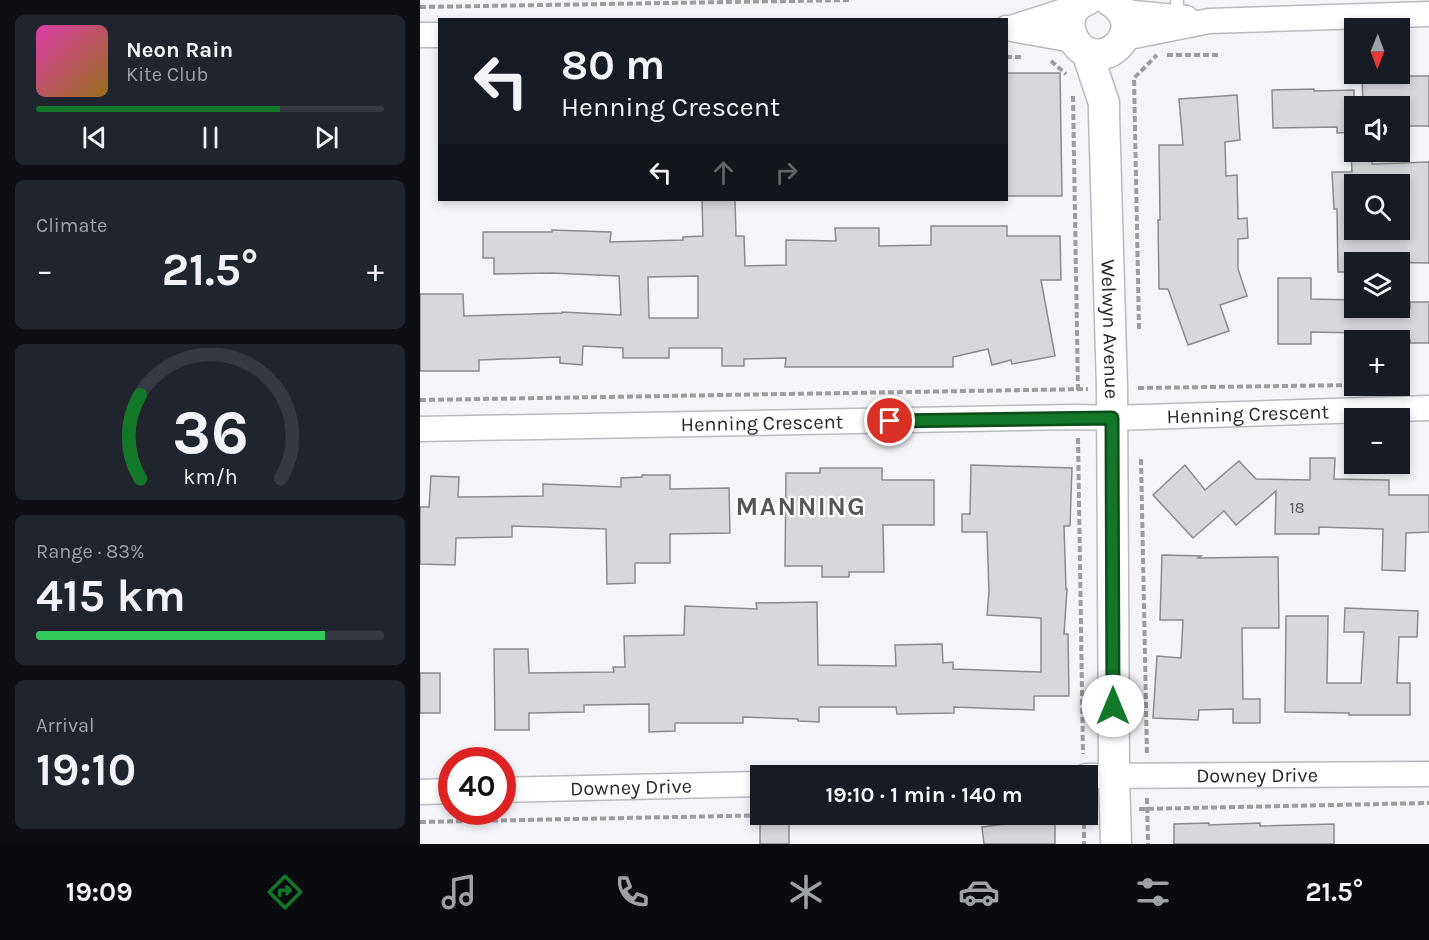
<!DOCTYPE html>
<meta charset="utf-8">
<style>
body{margin:0;font-family:Karla,sans-serif;background:#20242c;color:#f1f3f6;height:100vh;display:flex;flex-direction:column;font-size:22px;white-space:nowrap}
*{box-sizing:border-box;margin:0}
p{font-size:20px;color:#9ea1a6}
.icon{flex:none;width:33px;height:33px;fill:none;stroke:currentColor;stroke-width:2;stroke-linecap:round;stroke-linejoin:round}
.map{position:relative;flex:1;overflow:hidden}
.panel{display:flex;flex-direction:column;gap:15px;padding:15px;background:#0d0f14;width:420px}
.panel>*{flex:none}
.hud{position:absolute;left:18px;top:18px;width:570px;height:183px;border-radius:0px;box-shadow:0 3px 9px #0003;background:#171b24;color:#f1f3f6;overflow:hidden}
.needle{width:39px;rotate:181deg}
.controls{position:absolute;left:924px;top:18px;display:grid;gap:12px}
.controls a{display:grid;place-items:center;width:66px;height:66px;border-radius:0px;background:#171b24;box-shadow:0 3px 9px #0003;font-size:30px}
.speed{position:absolute;left:18px;top:747px;display:flex;gap:12px;font-size:30px;font-weight:700;text-align:center}
.speed>*{display:grid;place-content:center;width:78px;height:78px;border-radius:50%;background:#171b24;box-shadow:0 3px 9px #0003;line-height:1}
.speed .limit{border:9px solid #d22;background:#fff;color:#111}
.pin{position:absolute;display:grid;place-items:center;width:51px;height:51px;color:#fff;margin:-26px;border:3px solid #fff;border-radius:50%;box-shadow:0 2px 6px #0007}
.me{position:absolute;width:66px;margin:-33px;rotate:0deg;stroke-linejoin:round;filter:drop-shadow(0 0 4px #0008)}
.turn{display:flex;align-items:center;gap:21px;height:126px;padding:0 24px;font-size:27px}
.turn .icon{width:78px;height:78px;stroke-width:2.5}
.turn b{display:block;font-size:42px;line-height:51px}
.lanes{display:flex;align-items:center;height:57px;padding:0 24px;background:#0003;justify-content:center;gap:30px;direction:ltr}
.lanes .off{opacity:.35}
.big{font-size:45px;font-weight:700;line-height:1.1}
.panel .widget{flex:1;display:flex;flex-direction:column;justify-content:center;gap:9px;min-width:0;padding:0 21px;border-radius:9px;background:#20242c}
.panel .dial{align-items:center;gap:0}
.dial svg{height:156px;overflow:visible;fill:none;stroke:#363941;stroke-width:7;stroke-linecap:round;text-anchor:middle}
.dial text{fill:#f1f3f6;stroke:none}
.song{display:flex;align-items:center;gap:18px}
.cover{width:72px;height:72px;border-radius:9px;background:linear-gradient(135deg,hsl(320 70% 55%),hsl(40 70% 35%))}
.played{height:6px;border-radius:3px;background:linear-gradient(90deg,#137729 70%,#363941 70%)}
.keys{display:flex;justify-content:space-around;direction:ltr}
.heat{display:flex;justify-content:space-between;align-items:center;font-size:33px;direction:ltr}
.charge{height:9px;border-radius:4px;background:linear-gradient(90deg,#34c759 83%,#363941 0)}
.trip{position:absolute;left:330px;top:765px;width:348px;height:60px;border-radius:0px;background:#171b24;box-shadow:0 3px 9px #0003;font-weight:700;line-height:60px;text-align:center}
.dock{display:flex;height:96px;justify-content:space-around;align-items:center;background:#090b0e;color:#9ea1a6}
.dock .icon{width:42px;height:42px}
.dock .current{color:#137729}
.dock b{font-size:27px;color:#f1f3f6}
main{display:flex;flex:1;min-height:0}
.map>svg:first-child{display:block}
.building{fill:#d7d8dc;stroke:#8b8b8f;stroke-width:1.5;fill-rule:evenodd}
.lines{fill:none;stroke-linecap:round;stroke-linejoin:round}
.service-casing{stroke:#b9babe;stroke-width:15}
.minor-casing{stroke:#b9babe;stroke-width:27}
.tertiary-casing{stroke:#b9babe;stroke-width:33}
.path{stroke:#9d9da0;stroke-width:4;stroke-dasharray:6 3;stroke-linecap:butt}
.service{stroke:#fff;stroke-width:12}
.minor{stroke:#fff;stroke-width:24}
.tertiary{stroke:#fff;stroke-width:30}
.route-casing{stroke:#0c4d1b;stroke-width:15}
.route{stroke:#137729;stroke-width:10}
.labels{text-anchor:middle;stroke-width:4.5;stroke-linejoin:round;paint-order:stroke}
.number-label{font-size:16px;fill:#535355}
.street-label{font-size:20px;fill:#272728;stroke:#fff}
.district-label{font-size:26px;font-weight:bold;letter-spacing:1.5px;fill:#555659;stroke:#fff}
</style>
<main>
<section class="panel">
<div class="widget">
<div class="song"><i class="cover"></i><div><b>Neon Rain</b><p>Kite Club</p></div></div>
<div class="played"></div>
<div class="keys"><svg class="icon" aria-label="previous" viewBox="0 0 24 24"><path d="M18 5L8 12l10 7zM5 5v14"/></svg><svg class="icon" aria-label="pause" viewBox="0 0 24 24"><path d="M8 5v14M16 5v14"/></svg><svg class="icon" aria-label="next" viewBox="0 0 24 24"><path d="M6 5l10 7-10 7zM19 5v14"/></svg></div>
</div>
<div class="widget"><p>Climate</p>
<div class="heat"><a>−</a><b class="big">21.5°</b><a>+</a></div>
</div>
<div class="widget dial"><svg viewBox="0 0 100 80">
<path d="M14 69A42 42 0 1 1 86 69"/>
<path d="M14 69A42 42 0 0 1 14 26" stroke="#137729"/>
<text x="50" y="56" font-size="32" font-weight="700">36</text>
<text x="50" y="72" font-size="11">km/h</text>
</svg></div>
<div class="widget"><p>Range · 83%</p><b class="big">415 km</b><div class="charge"></div></div>
<div class="widget"><p>Arrival</p><b class="big">19:10</b></div>
</section>
<div class="map">
<svg width="1009" height="844" viewBox="0 0 1009 844">
<rect width="100%" height="100%" fill="#f4f4f9"/>
<g class="building">
<polygon points="586,73 640,73 642,196 586,196"/>
<polygon points="942,74 960,74 960,76 1009,76 1009,126 983,126 983,106 943,106"/>
<polygon points="894,89 894,91 934,90 934,132 917,133 917,127 853,128 852,90"/>
<polygon points="817,95 820,140 805,142 806,176 817,175 818,219 827,218 828,238 818,239 818,269 827,296 800,305 809,331 768,345 748,289 739,289 738,220 740,220 739,145 763,145 759,99"/>
<path d="M931,152h21v12l57,-2v101l-75,-1v10h-16l-1,-63h-3l-2,-37h20zM934,184h54v46h-54z"/>
<path d="M282,200h33l1,36h8l1,30 41,-1v-25l50,1 -1,-13h44v18l52,-1v-19h76v10h53l1,44h-20l14,76 -43,8 -1,-4 -19,5 -4,-16 -35,8v10h-168l1,-9 -42,1v7h-22v-18h-53v10h-46v-10l-40,-2 -1,19 -22,-2v-6l-81,3v11h-59v-77h43l1,22 98,-3v-1l59,3 -2,-39 -68,-3 -57,1v-16h-11v-26h69v-2l59,2 -1,10 73,-2v-3l20,-1zM278,276v42h-49l-1,-41z"/>
<polygon points="858,278 891,278 891,299 934,300 934,308 990,308 990,302 1009,302 1009,343 990,343 990,340 941,340 941,333 891,332 891,344 858,344"/>
<polygon points="890,458 915,458 914,479 969,480 969,495 1009,495 1009,532 986,533 985,571 962,570 963,529 899,527 899,534 855,534 856,491 816,525 804,511 773,538 733,495 765,465 785,490 819,461 836,479 890,480"/>
<polygon points="551,465 652,468 650,526 644,526 646,589 647,589 644,634 648,634 649,696 614,696 614,710 534,707 534,713 477,714 476,707 399,707 399,722 378,721 378,719 323,717 323,723 255,723 255,731 229,732 229,704 164,705 164,712 109,713 109,730 75,730 74,649 108,649 109,673 194,672 193,667 205,667 204,636 264,635 265,606 337,609 336,603 397,602 398,665 476,666 475,645 522,644 523,663 533,662 533,669 621,672 621,618 567,615 569,592 567,532 542,532 542,514 550,514"/>
<polygon points="400,468 462,468 462,480 514,480 514,525 463,525 464,572 429,572 429,577 402,577 402,566 365,566 366,473 400,473"/>
<polygon points="222,475 250,475 250,489 309,488 310,533 250,534 250,563 215,563 215,583 187,584 186,529 92,526 92,537 36,538 35,565 0,564 0,507 9,507 11,476 39,477 38,497 123,496 123,484 201,487 201,478 222,477"/>
<polygon points="742,555 781,556 778,558 858,557 859,628 822,628 823,699 840,699 840,723 813,723 813,709 779,710 778,720 733,718 737,656 761,658 763,620 740,620"/>
<polygon points="925,608 998,611 997,637 979,637 977,683 990,683 990,715 929,715 929,713 865,712 866,616 908,616 907,683 941,683 944,632 924,632"/>
<rect x="0" y="673" width="20" height="40"/>
<polygon points="602,820 635,820 635,844 564,844 562,827 602,822"/>
<polygon points="789,823 789,825 840,823 840,826 914,824 914,844 754,844 754,824"/>
<rect x="340" y="824" width="29" height="20"/>
</g>
<g class="lines">
<defs>
<polyline id="service" points="757,16 757,0"/>
<g id="minor">
<polyline points="703,12 766,18"/>
<polyline points="594,27 656,7"/>
<polyline points="586,28 653,40"/>
<polyline points="0,35 20,35"/>
<polyline points="704,38 789,21 1009,14"/>
<path id="s1" d="M0,429l657,-12 35,1 317,-10"/>
<path id="s2" d="M666,776l343,-2"/>
<path id="s3" d="M82,790l258,-6"/>
<polyline points="0,792 32,791"/>
</g>
<g id="tertiary">
<path d="M667,0c-35,12 -12,67 22,52 8,-4 15,-12 17,-21 3,-14 -5,-24 -17,-31"/>
<path id="s4" d="M667,52l17,51v11l8,274 2,387 2,69"/>
</g>
</defs>
<use href="#service" class="service-casing"/>
<use href="#minor" class="minor-casing"/>
<use href="#tertiary" class="tertiary-casing"/>
<g class="path">
<polyline points="0,7 432,0"/>
<polyline points="747,55 799,55"/>
<polyline points="586,57 603,57"/>
<polyline points="631,61 646,74"/>
<polyline points="653,96 658,391"/>
<polyline points="719,329 714,78 737,55"/>
<polyline points="718,388 934,385"/>
<polyline points="0,400 668,389"/>
<polyline points="658,438 663,754"/>
<polyline points="721,459 727,755"/>
<polyline points="727,798 728,844"/>
<polyline points="719,809 1009,803"/>
<polyline points="664,814 664,844"/>
<polyline points="0,822 411,814"/>
</g>
<use href="#service" class="service"/>
<use href="#minor" class="minor"/>
<use href="#tertiary" class="tertiary"/>
</g>
<g class="lines">
<defs>
<polyline id="route" points="470,421 692,418 693,706"/>
</defs>
<use href="#route" class="route-casing"/>
<use href="#route" class="route"/>
</g>
<g class="labels">
<g class="number-label">
<text x="877" y="513">18</text>
</g>
<g class="street-label">
<text dy="7" stroke="none"><textPath href="#s4" startOffset="280">Welwyn Avenue</textPath></text>
<text dy="7" stroke="none"><textPath href="#s1" startOffset="828">Henning Crescent</textPath></text>
<text dy="7" stroke="none"><textPath href="#s1" startOffset="342">Henning Crescent</textPath></text>
<text dy="7" stroke="none"><textPath href="#s2" startOffset="171">Downey Drive</textPath></text>
<text dy="7" stroke="none"><textPath href="#s3" startOffset="129">Downey Drive</textPath></text>
</g>
<g class="district-label">
<text x="381" y="515">MANNING</text>
</g>
</g>
</svg>
<div class="controls">
<a><svg class="needle" viewBox="-14 -14 28 28"><path d="M0-13l5 13h-10z" fill="#e53935"/><path d="M0 13l5-13h-10z" fill="#9ea1a6"/></svg></a>
<a><svg class="icon" aria-label="sound" viewBox="0 0 24 24"><path d="M4 9h4l5-4v14l-5-4H4zM17 9q2 3 0 6"/></svg></a>
<a><svg class="icon" aria-label="search" viewBox="0 0 24 24"><circle cx="10" cy="10" r="6"/><path d="M15 15l6 6"/></svg></a>
<a><svg class="icon" aria-label="layers" viewBox="0 0 24 24"><path d="M12 4l9 5-9 5-9-5zM3 14l9 5 9-5"/></svg></a>
<a>+</a>
<a>−</a>
</div>
<div class="speed"><div class="limit">40</div></div>
<div class="pin" style="left:470px;top:421px;background:#d93025"><svg class="icon" aria-label="arrive" viewBox="0 0 24 24"><path d="M6 21V4h12l-3 4 3 4H6"/></svg></div>
<svg class="me" style="left:693px;top:706px" viewBox="-20 -20 40 40"><circle r="19" fill="#fff"/><path d="M0-13L10 11 0 6-10 11z" fill="#137729"/></svg>
<div class="trip">19:10 · 1 min · 140 m</div>
<div class="hud">
<div class="turn"><svg class="icon" aria-label="left" viewBox="0 0 24 24"><path d="M17 20v-9H6M10 6l-5 5 5 5"/></svg><div><b>80 m</b>Henning Crescent</div></div>
<div class="lanes"><svg class="icon" aria-label="left" viewBox="0 0 24 24"><path d="M17 20v-9H6M10 6l-5 5 5 5"/></svg><svg class="icon off" aria-label="ahead" viewBox="0 0 24 24"><path d="M12 20V5M6 11l6-6 6 6"/></svg><svg class="icon off" aria-label="right" viewBox="0 0 24 24"><path d="M7 20v-9h11M14 6l5 5-5 5"/></svg></div>
</div>
</div>
</main>
<nav class="dock">
<b>19:09</b>
<svg class="icon current" aria-label="directions" viewBox="0 0 24 24"><path d="M12 3l9 9-9 9-9-9zM9 14v-3h6M13 9l2 2-2 2"/></svg>
<svg class="icon" aria-label="music" viewBox="0 0 24 24"><path d="M9 18V5l10-2v13"/><circle cx="6" cy="18" r="3"/><circle cx="16" cy="16" r="3"/></svg>
<svg class="icon" aria-label="phone" viewBox="0 0 24 24"><path d="M5 4h4l2 5-3 2q2 4 5 5l2-3 5 2v4C11 20 4 13 5 4z"/></svg>
<svg class="icon" aria-label="climate" viewBox="0 0 24 24"><path d="M12 3v18M4 7l16 10M4 17L20 7"/></svg>
<svg class="icon" aria-label="car" viewBox="0 0 24 24"><path d="M5 17H2v-5l4-1 3-4h7l3 4 3 1v5h-3M9 17h6M6 11h13"/><circle cx="7" cy="17" r="2"/><circle cx="17" cy="17" r="2"/></svg>
<svg class="icon" aria-label="filters" viewBox="0 0 24 24"><path d="M4 7h16M4 17h16"/><circle cx="9" cy="7" r="2"/><circle cx="15" cy="17" r="2"/></svg>
<b>21.5°</b>
</nav>
